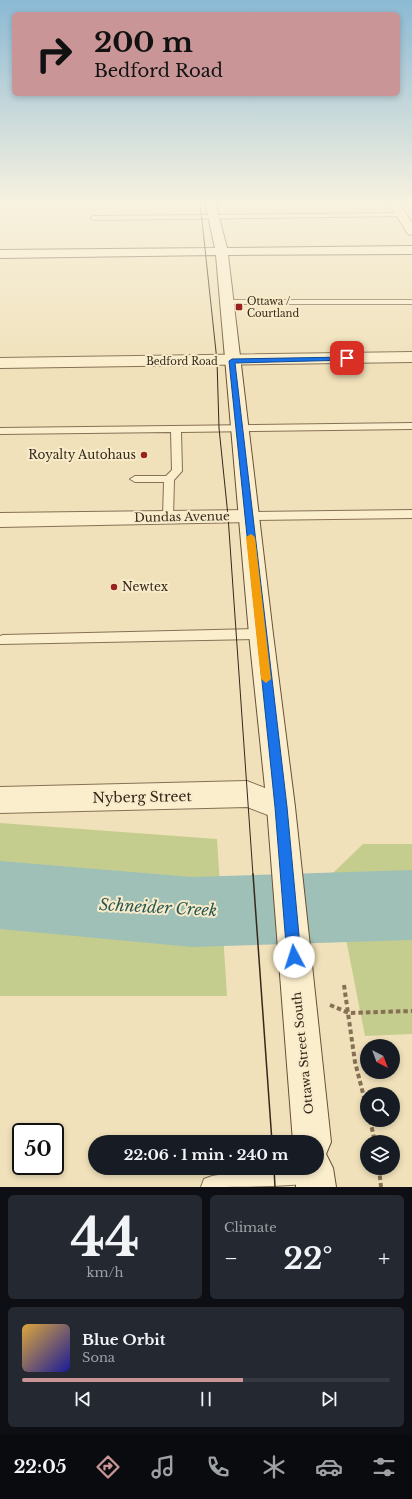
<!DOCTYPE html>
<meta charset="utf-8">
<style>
body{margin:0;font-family:"Libre Baskerville",serif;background:#242831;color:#f1f3f6;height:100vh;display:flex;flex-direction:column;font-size:15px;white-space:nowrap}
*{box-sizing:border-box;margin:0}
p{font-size:13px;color:#9ea1a6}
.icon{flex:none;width:22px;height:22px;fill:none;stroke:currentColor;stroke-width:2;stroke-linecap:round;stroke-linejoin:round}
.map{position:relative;height:1187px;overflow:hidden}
.panel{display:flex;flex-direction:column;gap:8px;padding:8px;background:#0d0f14;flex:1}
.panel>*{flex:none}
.top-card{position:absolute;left:12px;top:12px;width:388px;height:84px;border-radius:6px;box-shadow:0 2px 6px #0003;background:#c99596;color:#111;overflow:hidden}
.needle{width:26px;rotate:139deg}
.tools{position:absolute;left:360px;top:1039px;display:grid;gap:8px}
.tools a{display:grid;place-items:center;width:40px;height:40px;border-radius:50%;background:#171b24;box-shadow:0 2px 6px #0003;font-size:20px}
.speed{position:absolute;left:12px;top:1123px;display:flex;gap:8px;font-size:20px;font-weight:700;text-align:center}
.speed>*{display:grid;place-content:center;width:52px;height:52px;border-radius:50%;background:#171b24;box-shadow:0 2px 6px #0003;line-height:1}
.speed .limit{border:2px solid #111;border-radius:6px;background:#fff;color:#111}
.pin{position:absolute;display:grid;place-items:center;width:34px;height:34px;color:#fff;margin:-17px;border-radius:8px;box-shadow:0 2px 6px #0006}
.me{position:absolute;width:44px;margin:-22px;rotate:355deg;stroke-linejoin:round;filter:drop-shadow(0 0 3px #0008)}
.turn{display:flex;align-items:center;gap:14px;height:84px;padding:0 16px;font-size:18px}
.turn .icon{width:52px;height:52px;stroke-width:2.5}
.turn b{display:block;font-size:28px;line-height:34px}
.big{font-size:30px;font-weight:700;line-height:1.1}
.panel .tile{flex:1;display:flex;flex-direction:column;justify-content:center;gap:6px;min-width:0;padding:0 14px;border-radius:6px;background:#242831}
.panel .dial{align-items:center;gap:0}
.dial b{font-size:52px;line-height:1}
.song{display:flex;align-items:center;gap:12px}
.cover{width:48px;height:48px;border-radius:6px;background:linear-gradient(135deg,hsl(40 70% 55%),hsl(240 70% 35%))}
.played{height:4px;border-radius:2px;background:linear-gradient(90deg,#c99596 60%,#363941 60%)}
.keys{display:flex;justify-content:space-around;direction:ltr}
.heat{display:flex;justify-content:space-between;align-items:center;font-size:22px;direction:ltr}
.panel .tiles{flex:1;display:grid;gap:8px;grid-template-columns:1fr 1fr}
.tile:last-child{grid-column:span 2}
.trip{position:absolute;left:88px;top:1135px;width:236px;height:40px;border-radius:20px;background:#171b24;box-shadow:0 2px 6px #0003;font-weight:700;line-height:40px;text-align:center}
.dock{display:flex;height:64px;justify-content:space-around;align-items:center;background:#090b0e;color:#9ea1a6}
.dock .icon{width:28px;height:28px}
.dock .on{color:#c99596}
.dock b{font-size:18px;color:#f1f3f6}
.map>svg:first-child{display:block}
.green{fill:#c5cd8e}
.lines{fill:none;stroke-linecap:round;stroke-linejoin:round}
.river{fill:#9fc0b7;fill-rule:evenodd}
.service-casing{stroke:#877054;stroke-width:2}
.minor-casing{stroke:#877054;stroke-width:2}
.secondary-casing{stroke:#685137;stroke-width:2}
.path{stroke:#877054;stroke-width:4;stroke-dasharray:4.5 3;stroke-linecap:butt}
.service{fill:#faeecd;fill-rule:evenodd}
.minor{fill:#faeecd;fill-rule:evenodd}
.secondary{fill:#faeecd;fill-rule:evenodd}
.tram-far1{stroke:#35281a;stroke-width:1}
.tram{stroke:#35281a;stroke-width:1.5}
.route{fill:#1a73e8;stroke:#114b97}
.slow{fill:#f59e0b}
.poi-dot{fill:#992321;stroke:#f7ebca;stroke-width:1.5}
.labels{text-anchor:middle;stroke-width:4;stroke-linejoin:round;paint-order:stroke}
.far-poi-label{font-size:10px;fill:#35281a;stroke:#f7ebca;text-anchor:start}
.far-street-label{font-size:10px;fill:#35281a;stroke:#f7ebca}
.poi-label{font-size:12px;fill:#35281a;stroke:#f7ebca;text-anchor:end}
.street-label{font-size:12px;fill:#35281a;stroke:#f7ebca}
.near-street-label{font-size:14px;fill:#35281a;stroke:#f7ebca}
.near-water-label{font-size:16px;font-style:italic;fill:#285654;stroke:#f7ebca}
</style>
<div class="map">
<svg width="412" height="1187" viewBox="0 0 412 1187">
<rect width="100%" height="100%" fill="#f0e1ba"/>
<g class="green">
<polygon points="0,823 217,839 227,996 0,996"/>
<polygon points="363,844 412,844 412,1034 365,1036 333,873"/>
</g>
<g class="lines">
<polygon class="river" points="0,861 192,877 412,870 412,940 192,947 0,929"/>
<defs>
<g id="service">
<polygon points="401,213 404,215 403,216 93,220 90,218 93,216"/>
<rect x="223" y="300" width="189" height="4"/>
<polygon points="412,423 412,429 181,432 182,471 174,480 173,517 168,521 163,517 164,482 135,482 130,479 135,476 166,476 172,470 171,432 0,434 0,428"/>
<polygon points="412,510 412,518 249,520 244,516 249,512"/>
<polygon points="261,629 265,631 267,634 265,637 261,639 0,644 0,636 3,635"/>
<path d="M317,1166l5,8 -3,8c-26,5 -88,5 -118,5l3,-8 8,-3 52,-8h53z"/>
</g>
<g id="minor">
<polygon points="388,202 398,202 412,223 412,235 408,234"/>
<polygon points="412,352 412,362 0,368 0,358"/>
<polygon points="249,510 256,511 259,516 256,521 249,522 0,527 0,513"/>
<polygon points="247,781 291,798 295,807 291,816 281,820 247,807 0,813 0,787"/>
</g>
<polygon id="secondary" points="205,202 215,202 227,248 412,246 412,254 228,255 273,634 295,807 331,1142 326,1154 333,1168 336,1187 296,1187 295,1168 317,1168 317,1142 293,1142 267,807 249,634 216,255 0,258 0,250 215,248"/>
</defs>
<use href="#service" class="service-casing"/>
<use href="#minor" class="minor-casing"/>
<use href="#secondary" class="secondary-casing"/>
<g class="path">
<polyline points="344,985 355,1062 367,1109"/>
<polyline points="330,1005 349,1013 412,1011"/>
<polyline points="370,1120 375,1142"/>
<polyline points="379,1168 381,1187"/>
</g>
<use href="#service" class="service"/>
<use href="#minor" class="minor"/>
<use href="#secondary" class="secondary"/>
<polyline class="tram-far1" points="200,202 217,361 219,428 228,516 253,875"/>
<g class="tram">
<polyline points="253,874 272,1142"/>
<polyline points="274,1168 275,1187"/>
</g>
</g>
<linearGradient id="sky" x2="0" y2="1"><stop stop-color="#8bb9d4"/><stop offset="0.55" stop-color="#f8f2e0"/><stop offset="1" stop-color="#f8f2e0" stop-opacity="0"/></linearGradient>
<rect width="412" height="368" fill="url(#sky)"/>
<polygon class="route" points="347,357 350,358 349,360 235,363 287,807 301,957 299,962 294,964 289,962 287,957 275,807 229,361 232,359"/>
<polygon class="slow" points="251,534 255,537 271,679 266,683 261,679 246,537"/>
<g class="poi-dot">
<rect x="235" y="303" width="8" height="8" rx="2"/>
<circle cx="144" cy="455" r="4"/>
<circle cx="114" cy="587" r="4"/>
</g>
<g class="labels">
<g class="far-poi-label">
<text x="247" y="305">Ottawa /<tspan x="247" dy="12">Courtland</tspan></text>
</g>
<g class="far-street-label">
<text x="182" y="365">Bedford Road</text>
</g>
<g class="poi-label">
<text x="136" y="459">Royalty Autohaus</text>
<text x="122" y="591" text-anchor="start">Newtex</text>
</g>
<g class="street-label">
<text transform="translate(182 517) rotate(-1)" y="4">Dundas Avenue</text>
<text transform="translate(303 1053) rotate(-96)" y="4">Ottawa Street South</text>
</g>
<g class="near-street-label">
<text transform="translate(142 797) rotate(-1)" y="5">Nyberg Street</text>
</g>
<g class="near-water-label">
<text transform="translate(158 907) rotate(3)" y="6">Schneider Creek</text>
</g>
</g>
</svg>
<div class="tools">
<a><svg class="needle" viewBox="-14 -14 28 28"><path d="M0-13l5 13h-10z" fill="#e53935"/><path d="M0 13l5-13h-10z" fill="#9ea1a6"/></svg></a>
<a><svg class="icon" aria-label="search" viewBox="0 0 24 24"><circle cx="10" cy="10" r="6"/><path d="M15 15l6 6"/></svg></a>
<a><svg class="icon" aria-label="layers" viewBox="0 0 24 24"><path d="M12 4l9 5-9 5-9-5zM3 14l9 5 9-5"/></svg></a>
</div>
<div class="speed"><div class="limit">50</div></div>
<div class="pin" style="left:347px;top:358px;background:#d93025"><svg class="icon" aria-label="arrive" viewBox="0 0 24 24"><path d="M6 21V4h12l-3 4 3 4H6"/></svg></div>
<svg class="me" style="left:294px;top:957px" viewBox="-20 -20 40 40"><circle r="19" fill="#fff"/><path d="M0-13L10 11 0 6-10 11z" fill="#1a73e8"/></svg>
<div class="trip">22:06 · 1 min · 240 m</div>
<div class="top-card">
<div class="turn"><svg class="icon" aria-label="right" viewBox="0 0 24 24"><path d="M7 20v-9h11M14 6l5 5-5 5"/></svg><div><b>200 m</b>Bedford Road</div></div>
</div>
</div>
<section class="panel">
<div class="tiles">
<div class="tile dial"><b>44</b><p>km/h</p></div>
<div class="tile"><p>Climate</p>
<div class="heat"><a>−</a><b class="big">22°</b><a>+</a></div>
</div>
<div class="tile">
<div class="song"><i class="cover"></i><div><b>Blue Orbit</b><p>Sona</p></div></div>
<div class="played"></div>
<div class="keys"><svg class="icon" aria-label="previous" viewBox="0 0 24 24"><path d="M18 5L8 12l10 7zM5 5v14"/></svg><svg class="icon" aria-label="pause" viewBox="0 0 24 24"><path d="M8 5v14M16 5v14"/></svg><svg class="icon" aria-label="next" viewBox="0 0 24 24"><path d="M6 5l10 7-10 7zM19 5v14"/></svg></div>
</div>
</div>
</section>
<nav class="dock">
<b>22:05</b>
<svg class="icon on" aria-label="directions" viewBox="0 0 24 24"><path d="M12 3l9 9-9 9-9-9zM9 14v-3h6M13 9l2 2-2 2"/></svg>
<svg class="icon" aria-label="music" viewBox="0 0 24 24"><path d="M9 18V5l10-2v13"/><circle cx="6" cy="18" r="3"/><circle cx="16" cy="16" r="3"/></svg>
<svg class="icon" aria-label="phone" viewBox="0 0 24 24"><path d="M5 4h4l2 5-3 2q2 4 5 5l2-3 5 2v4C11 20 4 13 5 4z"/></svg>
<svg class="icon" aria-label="climate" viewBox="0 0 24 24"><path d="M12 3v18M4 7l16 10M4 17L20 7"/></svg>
<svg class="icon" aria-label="car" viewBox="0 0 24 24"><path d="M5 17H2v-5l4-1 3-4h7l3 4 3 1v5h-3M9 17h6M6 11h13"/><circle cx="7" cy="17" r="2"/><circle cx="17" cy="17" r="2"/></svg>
<svg class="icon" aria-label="filters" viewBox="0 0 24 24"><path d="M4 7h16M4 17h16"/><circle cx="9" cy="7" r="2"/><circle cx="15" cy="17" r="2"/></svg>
</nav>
